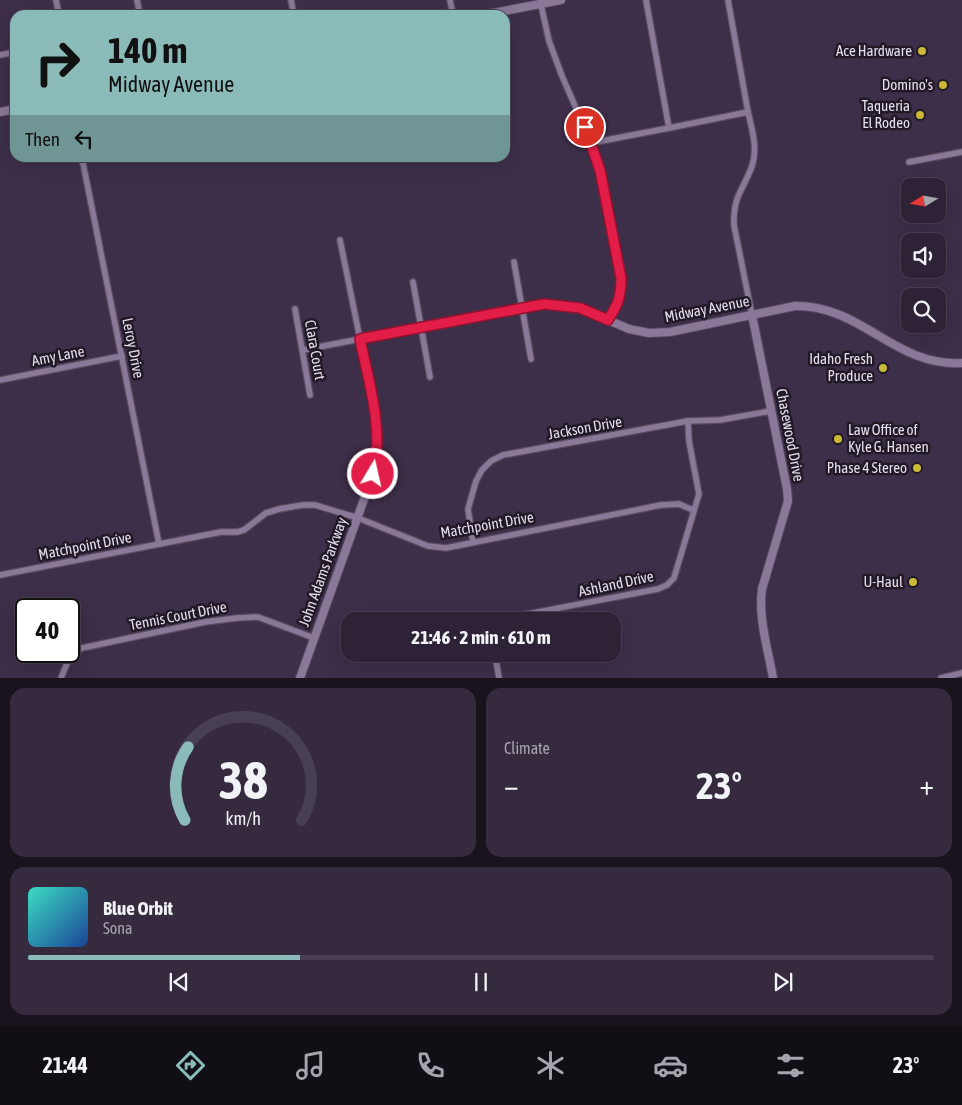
<!DOCTYPE html>
<meta charset="utf-8">
<style>
body{margin:0;font-family:"Asap Condensed",sans-serif;background:#362a3f;color:#f1f3f6;height:100vh;display:flex;flex-direction:column;font-size:19px;white-space:nowrap}
*{box-sizing:border-box;margin:0}
p{font-size:16px;color:#a7a4ad}
.icon{flex:none;width:28px;height:28px;fill:none;stroke:currentColor;stroke-width:2;stroke-linecap:round;stroke-linejoin:round}
.map{position:relative;height:678px;overflow:hidden}
.panel{display:flex;flex-direction:column;gap:10px;padding:10px;background:#19131e;flex:1}
.panel>*{flex:none}
.hud{position:absolute;left:10px;top:10px;width:500px;height:152px;border-radius:15px;box-shadow:0 5px 20px #0002,0 0 0 1px #493f52;background:#8bbbb9;color:#111;overflow:hidden}
.needle{width:32px;rotate:259deg}
.buttons{position:absolute;left:901px;top:178px;display:grid;gap:10px}
.buttons a{display:grid;place-items:center;width:45px;height:45px;border-radius:10px;background:#2e2237;box-shadow:0 5px 20px #0002,0 0 0 1px #493f52;font-size:25px}
.speed{position:absolute;left:15px;top:598px;display:flex;gap:10px;font-size:25px;font-weight:700;text-align:center}
.speed>*{display:grid;place-content:center;width:65px;height:65px;border-radius:50%;background:#2e2237;box-shadow:0 5px 20px #0002,0 0 0 1px #493f52;line-height:1}
.speed .limit{border:2px solid #111;border-radius:8px;background:#fff;color:#111}
.pin{position:absolute;display:grid;place-items:center;width:42px;height:42px;color:#fff;margin:-21px;border:2px solid #fff;border-radius:50%;box-shadow:0 1px 5px #0007}
.me{position:absolute;width:55px;margin:-28px;rotate:9deg;stroke-linejoin:round;filter:drop-shadow(0 0 4px #0008)}
.turn{display:flex;align-items:center;gap:18px;height:105px;padding:0 15px;font-size:22px}
.turn .icon{width:65px;height:65px;stroke-width:2.5}
.turn b{display:block;font-size:35px;line-height:42px}
.then{display:flex;align-items:center;height:48px;padding:0 15px;background:#0003;gap:10px;font-size:19px}
.big{font-size:38px;font-weight:700;line-height:1.1}
.panel .widget{flex:1;display:flex;flex-direction:column;justify-content:center;gap:8px;min-width:0;padding:0 18px;border-radius:15px;background:#362a3f}
.panel .dial{align-items:center;gap:0}
.dial svg{height:130px;overflow:visible;fill:none;stroke:#493f52;stroke-width:7;stroke-linecap:round;text-anchor:middle}
.dial text{fill:#f1f3f6;stroke:none}
.song{display:flex;align-items:center;gap:15px}
.cover{width:60px;height:60px;border-radius:8px;background:linear-gradient(135deg,hsl(170 70% 55%),hsl(220 70% 35%))}
.played{height:5px;border-radius:2px;background:linear-gradient(90deg,#8bbbb9 30%,#493f52 30%)}
.keys{display:flex;justify-content:space-around;direction:ltr}
.heat{display:flex;justify-content:space-between;align-items:center;font-size:28px;direction:ltr}
.panel .tiles{flex:1;display:grid;gap:10px;grid-template-columns:1fr 1fr}
.widget:last-child{grid-column:span 2}
.trip{position:absolute;left:341px;top:612px;width:280px;height:50px;border-radius:15px;background:#2e2237;box-shadow:0 5px 20px #0002,0 0 0 1px #493f52;font-weight:700;line-height:50px;text-align:center}
.menu{display:flex;height:80px;justify-content:space-around;align-items:center;background:#120e16;color:#a7a4ad}
.menu .icon{width:35px;height:35px}
.menu .selected{color:#8bbbb9}
.menu b{font-size:22px;color:#f1f3f6}
.map>svg:first-child{display:block}
.lines{fill:none;stroke-linecap:round;stroke-linejoin:round}
.street-casing{stroke:#564960;stroke-width:8}
.secondary-casing{stroke:#564960;stroke-width:10}
.street{stroke:#897897;stroke-width:5.5}
.secondary{stroke:#897897;stroke-width:8}
.route-casing{stroke:#92132f;stroke-width:12}
.route{stroke:#e11d48;stroke-width:9}
.poi-dot{fill:#cdb938;stroke:#211a26;stroke-width:2}
.labels{text-anchor:middle;stroke-width:5;stroke-linejoin:round;paint-order:stroke}
.poi-label{font-size:15px;fill:#e5dced;stroke:#211a26;text-anchor:end}
.street-label{font-size:15px;fill:#e5dced;stroke:#211a26}
</style>
<div class="map">
<svg width="962" height="678" viewBox="0 0 962 678">
<rect width="100%" height="100%" fill="#3d2e49"/>
<g class="lines">
<defs>
<g id="street">
<polyline points="56,0 59,15"/>
<polyline points="137,0 140,15"/>
<polyline points="291,0 294,15"/>
<polyline points="450,0 453,15"/>
<path d="M540,0l9,41 13,35 28,64 10,30 21,109c0,19 -3,25 -13,41"/>
<polyline points="728,0 748,112"/>
<polyline points="0,55 15,52"/>
<path d="M669,128l79,-16c4,17 10,37 4,54 -9,25 -19,29 -18,59l18,90"/>
<polyline points="591,143 669,128 646,0"/>
<polyline points="82,158 159,544"/>
<polyline points="909,162 962,152"/>
<polyline points="514,262 531,359"/>
<polyline points="413,282 430,377"/>
<polyline points="295,309 310,395"/>
<polyline points="303,350 360,339 340,240"/>
<polyline points="0,380 122,356"/>
<polyline points="473,542 468,509 476,481 482,470 491,461 503,455 688,421 720,420 771,411"/>
<polyline points="0,575 221,532 237,532 244,530 266,513 279,509 303,505 315,505 358,518 428,546 446,548 661,505 679,504 693,510"/>
<polyline points="491,621 658,589 667,585 674,578 699,494 689,441 688,421"/>
<polyline points="495,654 499,678"/>
<polyline points="61,678 70,656 82,648 205,622 237,618 258,617 314,638"/>
<polyline points="941,678 962,673"/>
</g>
<g id="secondary">
<polyline points="483,15 561,0"/>
<polyline points="0,112 15,109"/>
<path d="M752,315l35,174 1,12 -26,88c-4,29 6,60 11,89"/>
<path d="M300,678l73,-204c11,-45 -4,-90 -13,-135l184,-35 36,4 49,21 20,4 21,-1 125,-26c67,-1 100,61 167,57"/>
</g>
</defs>
<use href="#street" class="street-casing"/>
<use href="#secondary" class="secondary-casing"/>
<use href="#street" class="street"/>
<use href="#secondary" class="secondary"/>
</g>
<g class="lines">
<defs>
<path id="route" d="M373,474c11,-45 -4,-90 -13,-135l184,-35 36,4 28,12c10,-16 13,-22 13,-42l-21,-108 -15,-43"/>
</defs>
<use href="#route" class="route-casing"/>
<use href="#route" class="route"/>
</g>
<g class="poi-dot">
<circle cx="922" cy="51" r="5"/>
<circle cx="943" cy="85" r="5"/>
<circle cx="920" cy="115" r="5"/>
<circle cx="883" cy="368" r="5"/>
<circle cx="838" cy="439" r="5"/>
<circle cx="917" cy="468" r="5"/>
<circle cx="913" cy="582" r="5"/>
</g>
<g class="labels">
<g class="poi-label">
<text x="912" y="56">Ace Hardware</text>
<text x="933" y="90">Domino's</text>
<text x="910" y="111">Taqueria<tspan x="910" dy="17">El Rodeo</tspan></text>
<text x="873" y="364">Idaho Fresh<tspan x="873" dy="17">Produce</tspan></text>
<text x="848" y="435" text-anchor="start">Law Office of<tspan x="848" dy="17">Kyle G. Hansen</tspan></text>
<text x="907" y="473">Phase 4 Stereo</text>
<text x="903" y="587">U-Haul</text>
</g>
<g class="street-label">
<text transform="translate(707 309) rotate(-11)" y="5">Midway Avenue</text>
<text transform="translate(133 348) rotate(79)" y="5">Leroy Drive</text>
<text transform="translate(315 350) rotate(80)" y="5">Clara Court</text>
<text transform="translate(58 356) rotate(-11)" y="5">Amy Lane</text>
<text transform="translate(585 428) rotate(-10)" y="5">Jackson Drive</text>
<text transform="translate(790 435) rotate(79)" y="5">Chasewood Drive</text>
<text transform="translate(487 525) rotate(-10)" y="5">Matchpoint Drive</text>
<text transform="translate(85 546) rotate(-11)" y="5">Matchpoint Drive</text>
<text transform="translate(323 572) rotate(-70)" y="5">John Adams Parkway</text>
<text transform="translate(616 584) rotate(-12)" y="5">Ashland Drive</text>
<text transform="translate(178 616) rotate(-11)" y="5">Tennis Court Drive</text>
</g>
</g>
</svg>
<div class="buttons">
<a><svg class="needle" viewBox="-14 -14 28 28"><path d="M0-13l5 13h-10z" fill="#e53935"/><path d="M0 13l5-13h-10z" fill="#a7a4ad"/></svg></a>
<a><svg class="icon" aria-label="sound" viewBox="0 0 24 24"><path d="M4 9h4l5-4v14l-5-4H4zM17 9q2 3 0 6"/></svg></a>
<a><svg class="icon" aria-label="search" viewBox="0 0 24 24"><circle cx="10" cy="10" r="6"/><path d="M15 15l6 6"/></svg></a>
</div>
<div class="speed"><div class="limit">40</div></div>
<div class="pin" style="left:585px;top:127px;background:#d93025"><svg class="icon" aria-label="arrive" viewBox="0 0 24 24"><path d="M6 21V4h12l-3 4 3 4H6"/></svg></div>
<svg class="me" style="left:373px;top:474px" viewBox="-20 -20 40 40"><circle r="17" fill="#e11d48" stroke="#fff" stroke-width="3"/><path d="M0-11L8 9 0 5-8 9z" fill="#fff"/></svg>
<div class="trip">21:46 · 2 min · 610 m</div>
<div class="hud">
<div class="turn"><svg class="icon" aria-label="right" viewBox="0 0 24 24"><path d="M7 20v-9h11M14 6l5 5-5 5"/></svg><div><b>140 m</b>Midway Avenue</div></div>
<div class="then">Then<svg class="icon" aria-label="left" viewBox="0 0 24 24"><path d="M17 20v-9H6M10 6l-5 5 5 5"/></svg></div>
</div>
</div>
<section class="panel">
<div class="tiles">
<div class="widget dial"><svg viewBox="0 0 100 80">
<path d="M14 69A42 42 0 1 1 86 69"/>
<path d="M14 69A42 42 0 0 1 16 24" stroke="#8bbbb9"/>
<text x="50" y="56" font-size="32" font-weight="700">38</text>
<text x="50" y="72" font-size="11">km/h</text>
</svg></div>
<div class="widget"><p>Climate</p>
<div class="heat"><a>−</a><b class="big">23°</b><a>+</a></div>
</div>
<div class="widget">
<div class="song"><i class="cover"></i><div><b>Blue Orbit</b><p>Sona</p></div></div>
<div class="played"></div>
<div class="keys"><svg class="icon" aria-label="previous" viewBox="0 0 24 24"><path d="M18 5L8 12l10 7zM5 5v14"/></svg><svg class="icon" aria-label="pause" viewBox="0 0 24 24"><path d="M8 5v14M16 5v14"/></svg><svg class="icon" aria-label="next" viewBox="0 0 24 24"><path d="M6 5l10 7-10 7zM19 5v14"/></svg></div>
</div>
</div>
</section>
<nav class="menu">
<b>21:44</b>
<svg class="icon selected" aria-label="directions" viewBox="0 0 24 24"><path d="M12 3l9 9-9 9-9-9zM9 14v-3h6M13 9l2 2-2 2"/></svg>
<svg class="icon" aria-label="music" viewBox="0 0 24 24"><path d="M9 18V5l10-2v13"/><circle cx="6" cy="18" r="3"/><circle cx="16" cy="16" r="3"/></svg>
<svg class="icon" aria-label="phone" viewBox="0 0 24 24"><path d="M5 4h4l2 5-3 2q2 4 5 5l2-3 5 2v4C11 20 4 13 5 4z"/></svg>
<svg class="icon" aria-label="climate" viewBox="0 0 24 24"><path d="M12 3v18M4 7l16 10M4 17L20 7"/></svg>
<svg class="icon" aria-label="car" viewBox="0 0 24 24"><path d="M5 17H2v-5l4-1 3-4h7l3 4 3 1v5h-3M9 17h6M6 11h13"/><circle cx="7" cy="17" r="2"/><circle cx="17" cy="17" r="2"/></svg>
<svg class="icon" aria-label="filters" viewBox="0 0 24 24"><path d="M4 7h16M4 17h16"/><circle cx="9" cy="7" r="2"/><circle cx="15" cy="17" r="2"/></svg>
<b>23°</b>
</nav>
